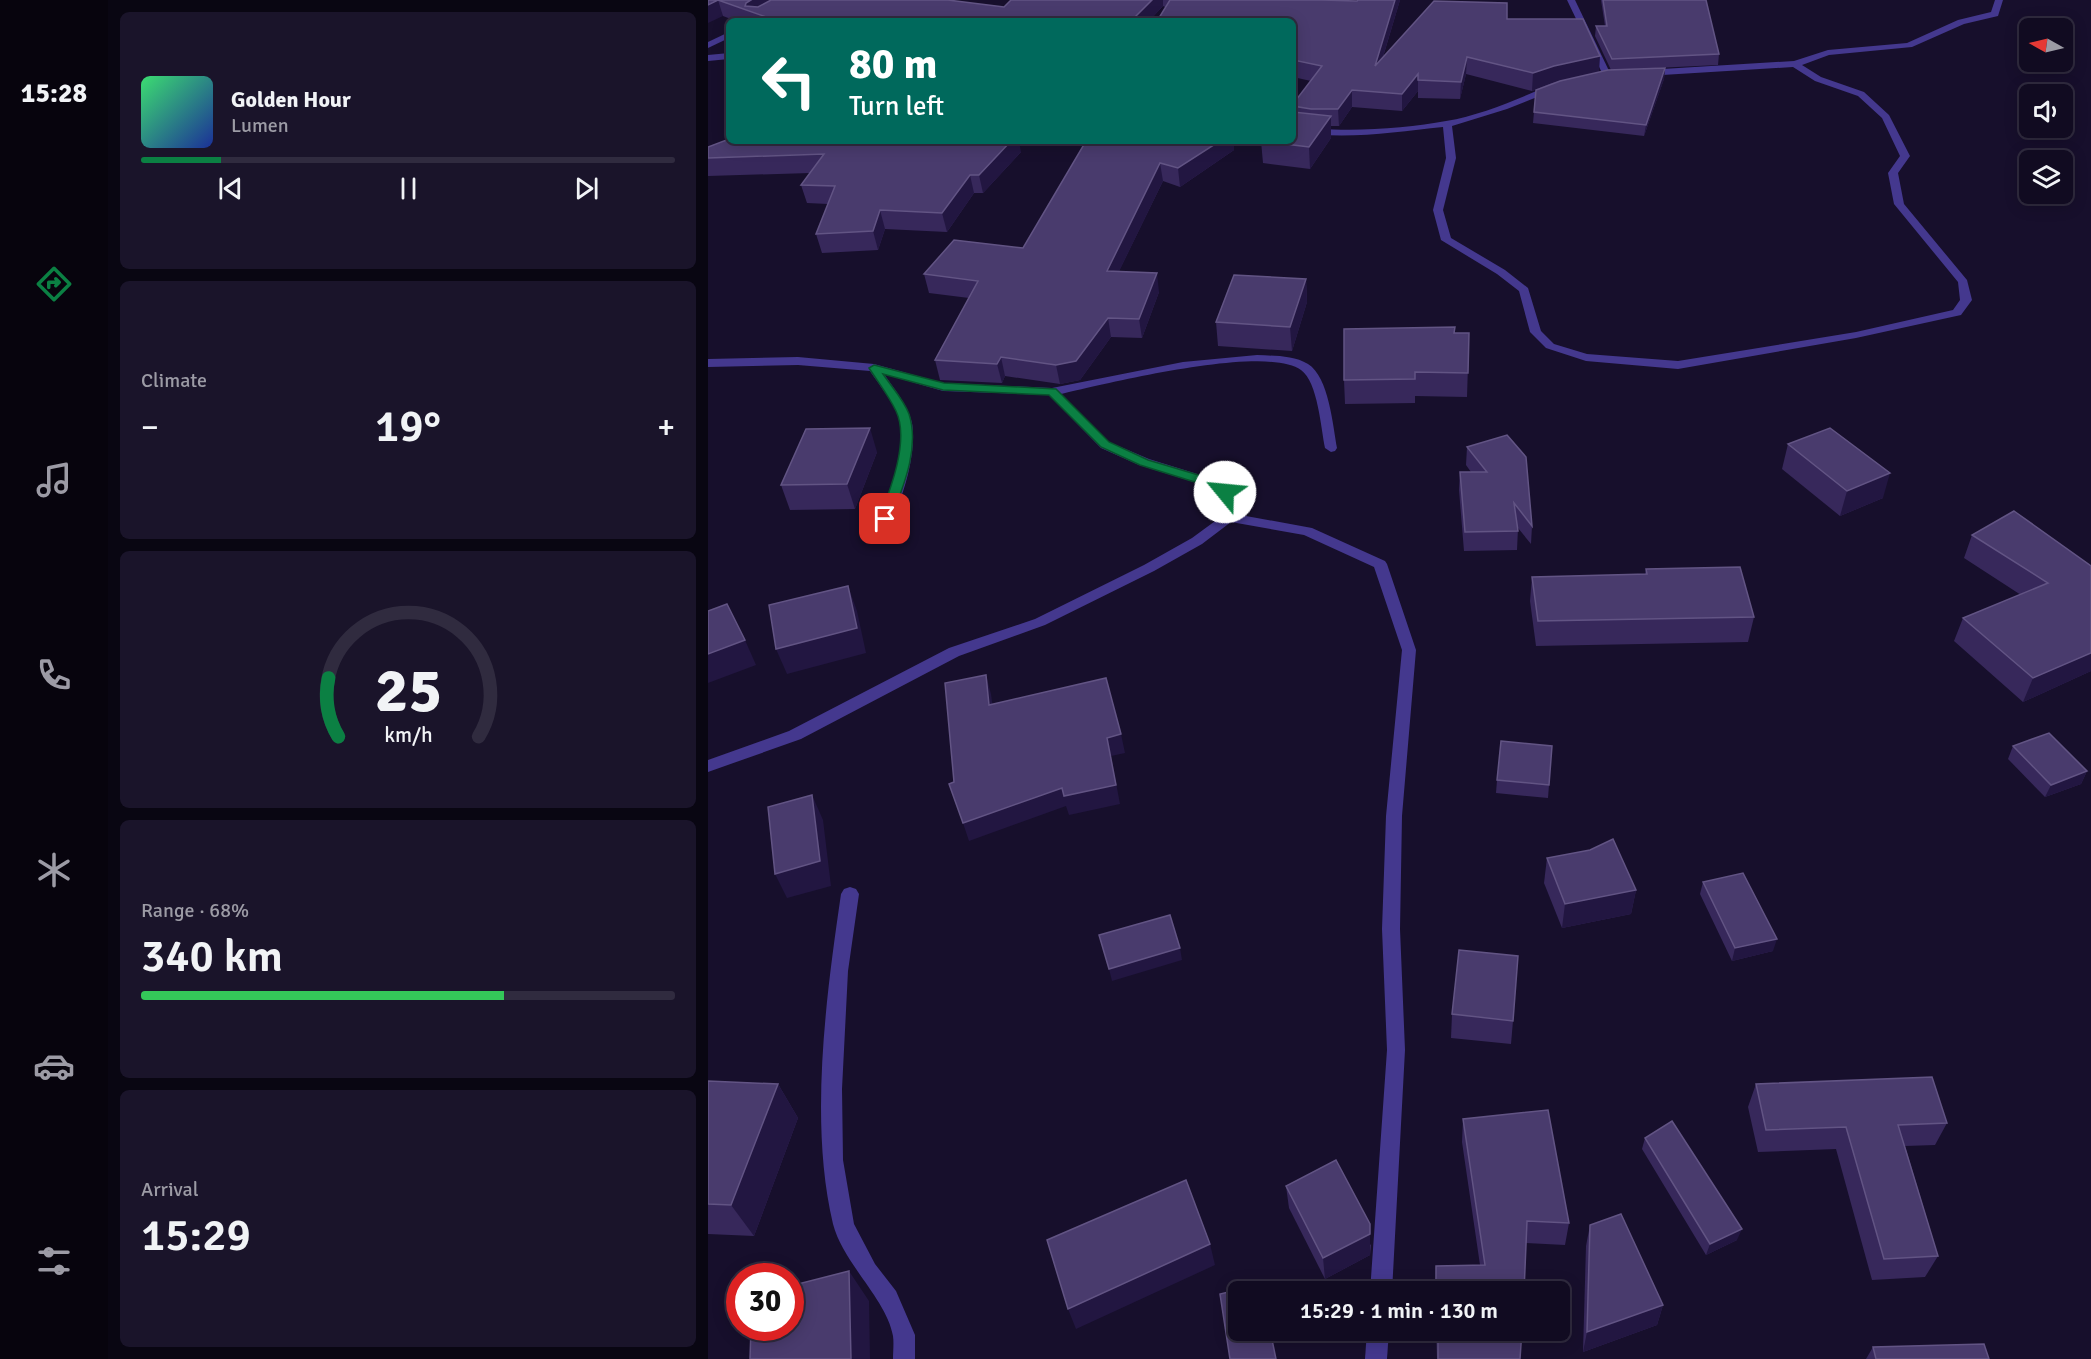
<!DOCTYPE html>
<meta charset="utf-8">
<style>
body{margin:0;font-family:Signika,sans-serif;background:#1a142a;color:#f1f3f6;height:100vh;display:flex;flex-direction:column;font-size:22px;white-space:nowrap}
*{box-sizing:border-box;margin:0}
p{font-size:20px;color:#9c9ba5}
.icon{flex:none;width:33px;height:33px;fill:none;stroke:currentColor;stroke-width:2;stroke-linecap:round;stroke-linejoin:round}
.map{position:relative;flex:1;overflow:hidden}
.details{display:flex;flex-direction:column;gap:12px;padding:12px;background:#090612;width:600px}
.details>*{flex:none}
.top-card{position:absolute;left:18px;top:18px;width:570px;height:126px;border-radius:9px;box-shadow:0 3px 15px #0003,0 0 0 2px #302b3f;background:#00695c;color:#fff;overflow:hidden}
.needle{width:39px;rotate:278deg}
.buttons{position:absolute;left:1311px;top:18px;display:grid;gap:12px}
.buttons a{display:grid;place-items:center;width:54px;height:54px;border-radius:9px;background:#110b21;box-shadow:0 3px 15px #0003,0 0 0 2px #302b3f;font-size:30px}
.speed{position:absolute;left:18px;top:1263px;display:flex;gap:12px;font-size:30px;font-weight:700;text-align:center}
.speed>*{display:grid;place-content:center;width:78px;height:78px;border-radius:50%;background:#110b21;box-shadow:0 3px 15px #0003,0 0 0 2px #302b3f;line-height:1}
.speed .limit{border:9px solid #d22;background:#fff;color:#111}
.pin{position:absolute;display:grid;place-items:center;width:51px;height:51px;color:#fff;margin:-26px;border-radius:12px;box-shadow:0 3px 9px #0006}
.me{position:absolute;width:66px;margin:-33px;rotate:298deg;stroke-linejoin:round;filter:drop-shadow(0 0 4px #0008)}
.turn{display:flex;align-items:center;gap:21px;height:126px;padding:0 24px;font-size:27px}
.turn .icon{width:78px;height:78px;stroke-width:2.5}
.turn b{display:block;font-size:42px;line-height:51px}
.big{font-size:45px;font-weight:600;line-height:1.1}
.details .tile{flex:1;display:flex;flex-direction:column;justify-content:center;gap:9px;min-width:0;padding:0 21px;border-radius:9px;background:#1a142a}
.details .dial{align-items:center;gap:0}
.dial svg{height:156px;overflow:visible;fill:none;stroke:#302b3f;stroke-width:7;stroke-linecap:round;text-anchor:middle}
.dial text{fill:#f1f3f6;stroke:none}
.song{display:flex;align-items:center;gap:18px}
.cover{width:72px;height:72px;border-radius:9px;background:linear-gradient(135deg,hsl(140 70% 55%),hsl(230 70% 35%))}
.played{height:6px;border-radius:3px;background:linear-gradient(90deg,#0b8043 15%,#302b3f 15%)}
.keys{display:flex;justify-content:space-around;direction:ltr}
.heat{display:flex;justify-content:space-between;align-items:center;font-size:33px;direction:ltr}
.charge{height:9px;border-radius:4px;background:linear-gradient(90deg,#34c759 68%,#302b3f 0)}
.trip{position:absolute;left:520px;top:1281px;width:342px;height:60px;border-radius:9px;background:#110b21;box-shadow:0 3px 15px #0003,0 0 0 2px #302b3f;font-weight:600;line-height:60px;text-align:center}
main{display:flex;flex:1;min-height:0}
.dock{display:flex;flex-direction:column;width:108px;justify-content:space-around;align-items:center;background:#07040d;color:#9c9ba5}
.dock .icon{width:42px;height:42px}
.dock .selected{color:#0b8043}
.dock b{font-size:27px;color:#f1f3f6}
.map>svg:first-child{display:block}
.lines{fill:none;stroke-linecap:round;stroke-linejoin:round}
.minor{fill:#44388e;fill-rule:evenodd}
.wall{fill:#37285b}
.shaded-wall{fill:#221641}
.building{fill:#493b6d;stroke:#625484;stroke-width:1.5}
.route{fill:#0b8043;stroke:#07532c;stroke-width:1.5}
</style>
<main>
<nav class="dock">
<b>15:28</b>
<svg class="icon selected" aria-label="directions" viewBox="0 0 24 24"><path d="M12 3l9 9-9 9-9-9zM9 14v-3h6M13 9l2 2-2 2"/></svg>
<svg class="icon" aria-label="music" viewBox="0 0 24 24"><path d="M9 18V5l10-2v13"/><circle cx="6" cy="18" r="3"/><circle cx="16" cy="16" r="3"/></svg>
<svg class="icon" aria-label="phone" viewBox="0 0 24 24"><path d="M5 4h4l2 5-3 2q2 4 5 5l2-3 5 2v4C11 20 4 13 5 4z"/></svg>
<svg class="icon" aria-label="climate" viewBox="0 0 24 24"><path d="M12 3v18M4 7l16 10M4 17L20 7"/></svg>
<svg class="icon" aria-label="car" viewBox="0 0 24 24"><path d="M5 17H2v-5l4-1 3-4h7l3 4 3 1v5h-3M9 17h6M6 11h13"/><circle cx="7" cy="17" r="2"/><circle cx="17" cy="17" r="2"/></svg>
<svg class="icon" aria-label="filters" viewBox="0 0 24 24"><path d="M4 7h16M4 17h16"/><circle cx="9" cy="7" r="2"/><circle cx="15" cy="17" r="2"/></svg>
</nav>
<section class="details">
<div class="tile">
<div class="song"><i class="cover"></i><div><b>Golden Hour</b><p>Lumen</p></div></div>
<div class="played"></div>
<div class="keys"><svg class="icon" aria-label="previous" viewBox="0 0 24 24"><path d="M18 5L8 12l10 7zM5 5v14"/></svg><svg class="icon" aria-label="pause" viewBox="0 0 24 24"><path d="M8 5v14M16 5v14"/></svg><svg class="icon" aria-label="next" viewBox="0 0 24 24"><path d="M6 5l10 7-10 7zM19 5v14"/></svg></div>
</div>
<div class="tile"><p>Climate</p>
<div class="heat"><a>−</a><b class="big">19°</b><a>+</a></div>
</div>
<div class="tile dial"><svg viewBox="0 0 100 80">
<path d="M14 69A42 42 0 1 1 86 69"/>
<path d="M14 69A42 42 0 0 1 9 39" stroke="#0b8043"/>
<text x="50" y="56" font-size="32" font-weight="700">25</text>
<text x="50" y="72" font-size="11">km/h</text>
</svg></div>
<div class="tile"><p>Range · 68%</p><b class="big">340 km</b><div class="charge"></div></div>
<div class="tile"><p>Arrival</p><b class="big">15:29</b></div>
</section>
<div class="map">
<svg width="1383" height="1359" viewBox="0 0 1383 1359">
<rect width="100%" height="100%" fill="#170f2c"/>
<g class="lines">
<g class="minor">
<polygon points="859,0 867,0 903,75 902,77 895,75"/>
<path d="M1287,0h8l-5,16 -34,8 -52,23 -83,8 -27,10 19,12 43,15 25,23 21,41 -12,17 6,31 63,76 5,20 -11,15 -105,23 -178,31 -92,-8 -40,-13 -16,-16 -11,-41 -22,-17 -56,-34 -8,-30 13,-52 -3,-31c-49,5 -102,14 -150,4v-6c42,9 110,4 153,-4 36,-6 71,-22 105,-36h6v4l-50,20 -55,17 4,32 -13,52 8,28 54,32 23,18 13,43 13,13 33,10 91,7 178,-29 97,-22 7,-10 -2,-18 -64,-78 -6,-31 12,-17 -18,-38 -24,-22 -43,-15 -22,-14 -147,9 -4,-3 4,-3 148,-9 34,-11 79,-7 51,-23 33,-8z"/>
<polygon points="21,32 21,38 0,48 0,42"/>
<polygon points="21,53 21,59 0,61 0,55"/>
<path d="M549,355c17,1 36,0 51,9 21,13 25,62 29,84l-2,3 -4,1 -6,-4c-4,-19 -7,-66 -24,-78 -36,-26 -195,14 -240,24l48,48 40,17 74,23 9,10 3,22 77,14 73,33 2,3 29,86 -14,166 -2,113 5,121 -13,242h-22l17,-242 -5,-121 4,-113 16,-166 -28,-83 -70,-32 -73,-13 -29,22 -48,27 -109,54 -86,31 -158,83 -93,33v-12l81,-29 160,-83 86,-29 109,-54 48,-27 30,-22 -3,-23 -6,-5 -74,-23 -38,-17 -52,-53 -106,-4 -59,-17c10,15 24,31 28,49 5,27 -8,75 -22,99h-10l-2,-3c13,-32 33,-75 18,-108 -7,-14 -17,-27 -26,-40l-72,-6 -90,2v-8l90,-2 76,7 69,19 109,5 131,-26z"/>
<path d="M142,887l6,2 3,5 -11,77 -6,118 1,71 11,64 21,40 21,27 19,44v24h-22c0,-7 1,-16 0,-23 -6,-36 -50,-73 -60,-112 -24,-101 -7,-227 8,-330l3,-5z"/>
<polygon points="659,1330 681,1330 679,1359 657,1359"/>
</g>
</g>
<g class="wall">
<polygon points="0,0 296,7 303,0 614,0 649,1 650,0 692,0 675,57 799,19 891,72 903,70 887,36 888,26 897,26 893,0 997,0 1011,54 1010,65 906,70 957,68 956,79 936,136 825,123 828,90 850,82 824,91 758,74 752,99 710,98 710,91 694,111 644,107 631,126 623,126 623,138 602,169 555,163 553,141 585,141 585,104 603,81 585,77 585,21 457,7 455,6 441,21 28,21 15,16"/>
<polygon points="378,141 526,141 526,150 472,187 455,181 411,271 451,292 434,338 403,337 372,380 352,384 297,376 294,383 232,380 227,360 261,298 221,293 216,274 315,248"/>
<polygon points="0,147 313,152 275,193 266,193 239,232 177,229 170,250 114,253 108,234 120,204 99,203 93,185 102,173 0,176"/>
<polygon points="598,279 599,302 584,351 510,346 508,322"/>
<polygon points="747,333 761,333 759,397 707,396 707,403 637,404 636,380"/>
<polygon points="1080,444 1175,498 1132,516 1074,469"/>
<polygon points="759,447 824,526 823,544 810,528 809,550 756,551 751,490 752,472 763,472 758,465"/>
<polygon points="169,452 147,509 82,510 73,485"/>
<polygon points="1264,535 1383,566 1383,671 1315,702 1246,641 1255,618 1313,595 1256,558"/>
<polygon points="938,569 1046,617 1040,642 828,646 822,601 824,577 937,574"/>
<polygon points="1305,746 1379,771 1373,784 1337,797 1300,759"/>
<polygon points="789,780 841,785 840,798 788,793"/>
<polygon points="839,858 928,890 923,914 854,928 836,883"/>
<polygon points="995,882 1065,951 1024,961 992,894"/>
<polygon points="744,1014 805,1021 803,1044 743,1038"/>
<polygon points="0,1081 70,1084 90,1118 46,1236 0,1234"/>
<polygon points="1048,1084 1239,1123 1227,1145 1197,1146 1230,1256 1217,1277 1164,1280 1128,1149 1050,1152 1040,1107"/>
<polygon points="755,1119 861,1223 857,1245 818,1243 816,1292 727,1292 728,1266 772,1265 754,1142"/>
<polygon points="937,1138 1029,1240 998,1255 934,1149"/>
<polygon points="578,1186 663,1245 662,1255 617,1279 581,1208"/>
<polygon points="882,1225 955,1305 949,1325 875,1352 878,1246"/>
<polygon points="728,1330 814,1330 812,1359 729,1359"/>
<polygon points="1165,1347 1281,1359 1158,1359"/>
</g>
<g class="shaded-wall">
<polygon points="10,0 15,16 0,23 0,5"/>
<polygon points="43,0 78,0 40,11 38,3"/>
<polygon points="444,0 455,0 455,6 441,21 423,21"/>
<polygon points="687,0 692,0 667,83 667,66"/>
<polygon points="892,56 891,72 844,83 824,91 825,73 846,66"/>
<polygon points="759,57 758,74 752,99 753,82"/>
<polygon points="957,68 956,79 936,136 938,125"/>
<polygon points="710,74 710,91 694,111 694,94"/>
<polygon points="644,90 644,107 631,126 630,109"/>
<polygon points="623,116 623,138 602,169 601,147"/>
<polygon points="303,141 311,141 313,152 275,193 271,175"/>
<polygon points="512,141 526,141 526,150 472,187 470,168"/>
<polygon points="452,163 455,181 402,290 399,271"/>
<polygon points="262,175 266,193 239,232 234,213"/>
<polygon points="172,210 177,229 170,250 165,231"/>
<polygon points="449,273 451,292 434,338 431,319"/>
<polygon points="598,279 599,302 584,351 582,327"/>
<polygon points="400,318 403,337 372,380 352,384 348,365"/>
<polygon points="293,357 297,376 294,383 289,364"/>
<polygon points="162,428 169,452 147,509 139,484"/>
<polygon points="1182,473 1175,498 1132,516 1139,491"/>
<polygon points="140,586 149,611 158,653 79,674 68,649"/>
<polygon points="37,640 48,665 0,683 0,654"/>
<polygon points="1383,653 1383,671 1315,702 1325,678"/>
<polygon points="278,675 283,694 287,723 281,705"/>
<polygon points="413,734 417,753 403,756 412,804 361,815 358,806 261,841 255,823 399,738"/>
<polygon points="1379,771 1373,784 1337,797 1343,785"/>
<polygon points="104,795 115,820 123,886 79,898 67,874"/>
<polygon points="928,890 923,914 854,928 857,904"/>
<polygon points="1069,939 1065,951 1024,961 1027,948"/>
<polygon points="472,948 474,960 404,981 401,969"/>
<polygon points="70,1084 90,1118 46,1236 23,1205"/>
<polygon points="662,1224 662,1255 617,1279 615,1258"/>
<polygon points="1034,1229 1029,1240 998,1255 1002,1244"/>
<polygon points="502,1244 507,1265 368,1329 360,1309"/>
<polygon points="141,1271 161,1301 162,1359 143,1359"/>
<polygon points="955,1305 949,1325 875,1352 879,1332"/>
</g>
<g class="building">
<polygon points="0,0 43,0 38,3 37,6 50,7 63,0 240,0 296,7 303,0 444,0 423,21 76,21 64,19 10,0 0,5"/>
<polygon points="462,0 614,0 649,1 650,0 687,0 667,66 726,1 799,3 799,19 875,19 892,56 846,66 825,73 759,57 753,82 710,80 710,74 694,94 644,90 630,109 603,109 585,106 585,104 614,66 585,60 585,21 449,21"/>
<polygon points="895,0 998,0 1011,54 904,59 888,26 899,26"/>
<polygon points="957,68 938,125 826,112 828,90 852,81 900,70"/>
<polygon points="585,112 623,116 601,147 553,141 585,141"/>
<polygon points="21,139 21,141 303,141 271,175 262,175 234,213 172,210 165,231 108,234 127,186 93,185 116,154 0,158 0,147"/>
<polygon points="378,141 512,141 470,168 452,163 399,271 449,273 431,319 400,318 368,361 348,365 293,357 289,364 227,360 270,281 216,274 246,240 315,248"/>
<polygon points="526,275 598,279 582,327 508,322"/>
<polygon points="747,327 746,333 761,333 760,373 707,372 707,379 636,380 636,329"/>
<polygon points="162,428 139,484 73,485 98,429"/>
<polygon points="1122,428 1182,473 1139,491 1080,444"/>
<polygon points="799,435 818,457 824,526 806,503 810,531 757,532 752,472 779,472 759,447"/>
<polygon points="1306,511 1383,566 1383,653 1325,678 1255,618 1340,583 1264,535"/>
<polygon points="1032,567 1046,617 830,621 824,577 939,574 938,569"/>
<polygon points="140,586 149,628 68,649 61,605"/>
<polygon points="19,604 37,640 0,654 0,611"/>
<polygon points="278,675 281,705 398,678 413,734 399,738 408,785 356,796 354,788 255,823 241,784 246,782 237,683"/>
<polygon points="1341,733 1379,771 1343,785 1305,746"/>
<polygon points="793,741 844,746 841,785 789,780"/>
<polygon points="104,795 112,861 67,874 60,807"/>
<polygon points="905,839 928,890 857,904 839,858 882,850"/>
<polygon points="1035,873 1069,939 1027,948 995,882"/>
<polygon points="462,915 472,948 401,969 391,935"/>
<polygon points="751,950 810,956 805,1021 744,1014"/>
<polygon points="1224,1077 1239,1123 1190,1125 1230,1256 1176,1259 1138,1127 1058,1130 1048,1084"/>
<polygon points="0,1081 70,1084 23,1205 0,1204"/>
<polygon points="840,1110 861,1223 819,1221 816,1292 728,1292 728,1266 777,1265 755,1119"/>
<polygon points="964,1121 1034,1229 1002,1244 937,1138"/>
<polygon points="628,1160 662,1224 662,1234 615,1258 578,1186"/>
<polygon points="478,1180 502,1244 360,1309 339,1240"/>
<polygon points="913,1214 955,1305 879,1332 882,1225"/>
<polygon points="141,1271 143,1359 42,1359 43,1328 82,1328 82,1286"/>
<polygon points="554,1284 555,1292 531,1292 531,1330 562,1330 568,1359 522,1359 512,1294"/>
<polygon points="730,1330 814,1330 812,1359 730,1359"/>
<polygon points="1276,1344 1281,1359 1168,1359 1165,1347"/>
</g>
<path class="route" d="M166,365l70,18 112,6 53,53 39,18 74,22 9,10 -6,4 -11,-8 -74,-23 -39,-18 -52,-52 -106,-5 -60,-16c8,12 21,26 26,40 11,34 -6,73 -18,105l-2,2h-8l-2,-2c11,-28 31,-79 17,-108 -7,-15 -18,-29 -27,-43z"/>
</svg>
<div class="buttons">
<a><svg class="needle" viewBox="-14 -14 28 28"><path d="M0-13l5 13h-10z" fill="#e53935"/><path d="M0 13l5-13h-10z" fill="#9c9ba5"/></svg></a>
<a><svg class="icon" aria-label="sound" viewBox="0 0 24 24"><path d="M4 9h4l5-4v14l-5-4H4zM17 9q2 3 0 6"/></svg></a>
<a><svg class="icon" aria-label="layers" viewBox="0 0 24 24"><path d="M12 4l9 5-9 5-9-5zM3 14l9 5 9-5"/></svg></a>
</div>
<div class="speed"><div class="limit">30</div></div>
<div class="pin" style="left:177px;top:519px;background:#d93025"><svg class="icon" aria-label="arrive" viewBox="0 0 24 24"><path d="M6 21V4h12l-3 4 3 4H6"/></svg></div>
<svg class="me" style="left:517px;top:492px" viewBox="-20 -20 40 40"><circle r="19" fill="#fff"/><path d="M0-13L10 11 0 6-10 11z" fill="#0b8043"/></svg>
<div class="trip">15:29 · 1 min · 130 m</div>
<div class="top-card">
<div class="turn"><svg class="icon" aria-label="left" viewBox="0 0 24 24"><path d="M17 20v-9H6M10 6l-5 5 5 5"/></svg><div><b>80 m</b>Turn left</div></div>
</div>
</div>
</main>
